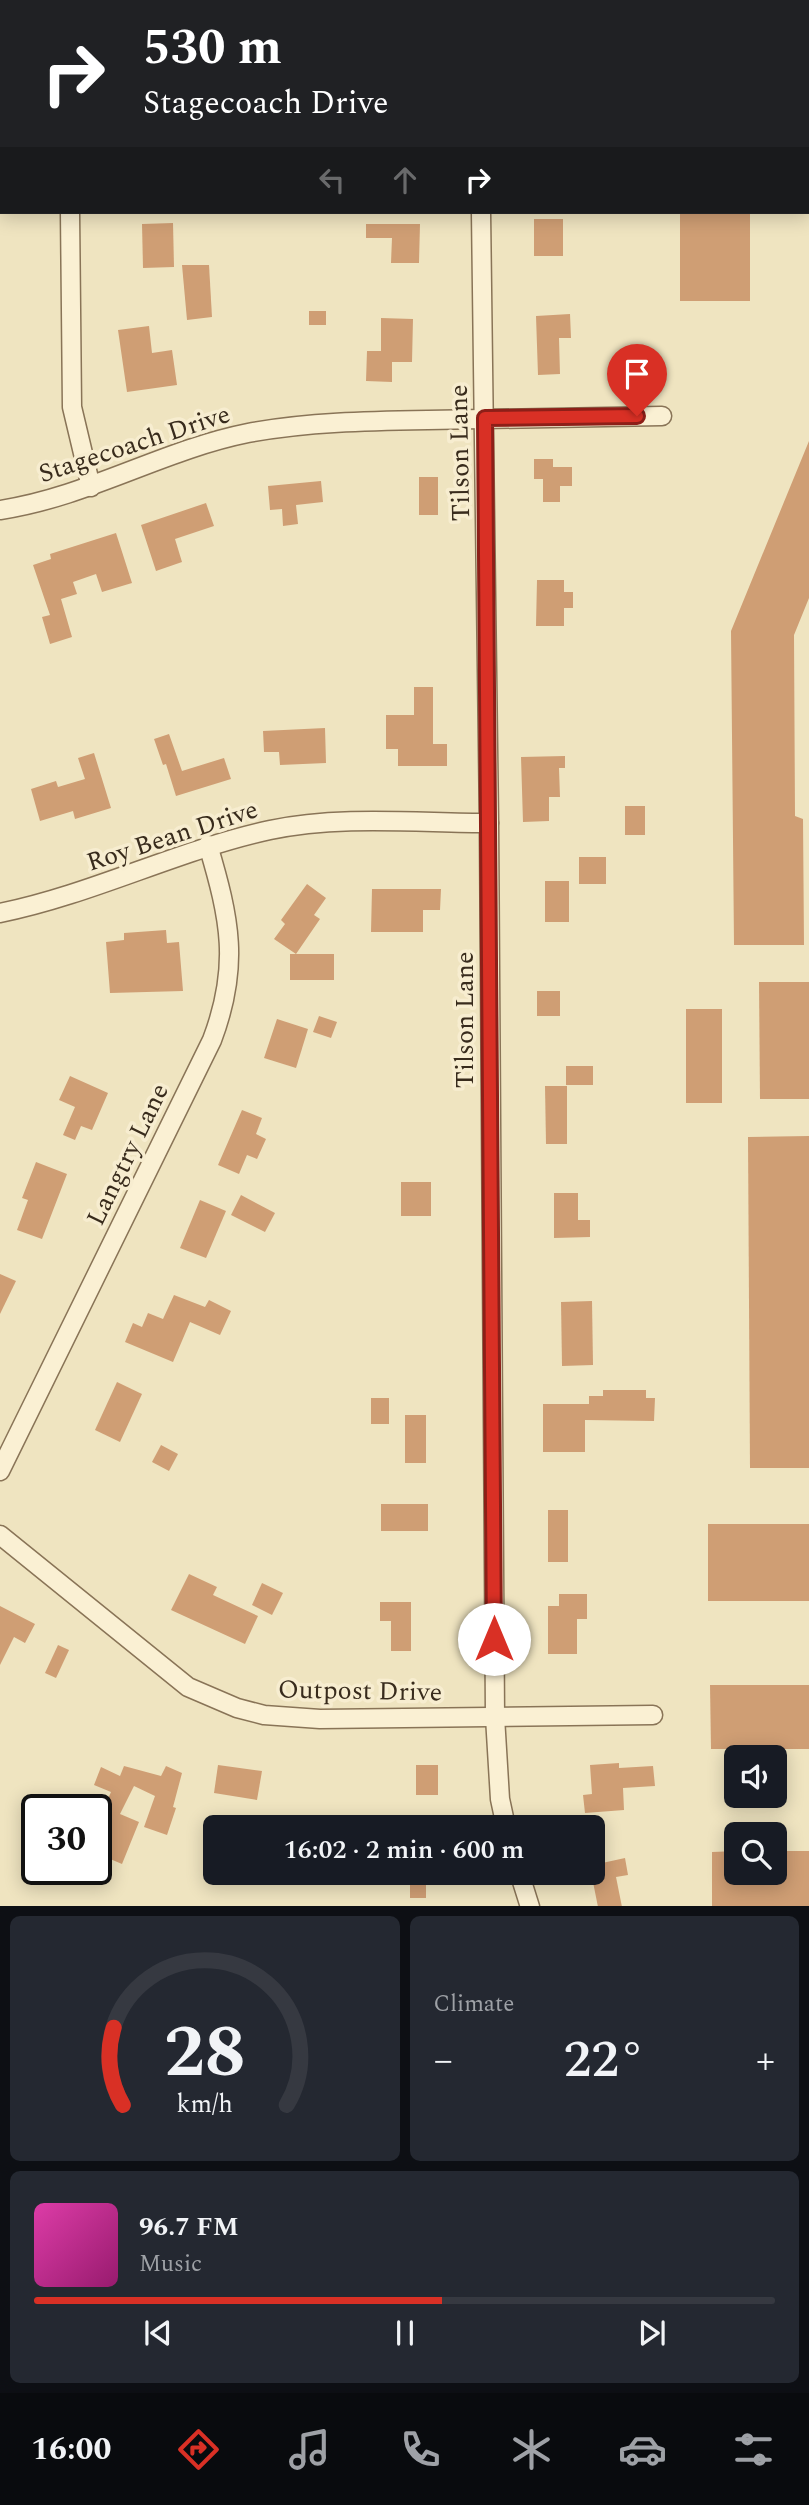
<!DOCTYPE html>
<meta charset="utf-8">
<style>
body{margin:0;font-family:Spectral,serif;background:#242831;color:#f1f3f6;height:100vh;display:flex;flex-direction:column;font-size:26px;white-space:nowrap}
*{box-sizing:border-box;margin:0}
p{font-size:23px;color:#9ea1a6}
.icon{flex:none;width:38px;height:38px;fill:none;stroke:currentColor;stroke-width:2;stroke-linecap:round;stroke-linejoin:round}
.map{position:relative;height:1906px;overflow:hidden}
.drawer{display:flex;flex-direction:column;gap:10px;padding:10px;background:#0d0f14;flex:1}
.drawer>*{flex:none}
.guide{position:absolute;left:0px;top:0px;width:810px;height:214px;box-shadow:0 4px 18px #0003;background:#202124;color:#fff;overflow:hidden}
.controls{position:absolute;left:724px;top:1745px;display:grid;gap:14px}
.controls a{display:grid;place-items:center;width:63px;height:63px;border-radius:10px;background:#171b24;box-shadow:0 4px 18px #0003;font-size:35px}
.speed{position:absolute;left:21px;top:1794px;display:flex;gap:14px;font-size:35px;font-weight:700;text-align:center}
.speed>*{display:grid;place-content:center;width:91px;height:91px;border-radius:50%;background:#171b24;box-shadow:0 4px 18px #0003;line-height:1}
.speed .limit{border:4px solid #111;border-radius:10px;background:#fff;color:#111}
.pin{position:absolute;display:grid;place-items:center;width:60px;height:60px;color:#fff;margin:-72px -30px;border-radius:50% 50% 50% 0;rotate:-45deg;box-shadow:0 0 7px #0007}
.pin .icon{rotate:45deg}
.me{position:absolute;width:77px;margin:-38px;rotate:0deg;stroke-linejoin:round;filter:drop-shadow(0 0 5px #0008)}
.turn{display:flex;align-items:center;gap:24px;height:147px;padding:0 28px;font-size:32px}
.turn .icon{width:91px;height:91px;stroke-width:2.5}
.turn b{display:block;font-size:49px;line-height:60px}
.lanes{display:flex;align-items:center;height:66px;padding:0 28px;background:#0003;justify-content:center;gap:35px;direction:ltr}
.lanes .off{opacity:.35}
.big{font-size:52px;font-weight:600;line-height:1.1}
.drawer .widget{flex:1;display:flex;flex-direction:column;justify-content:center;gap:10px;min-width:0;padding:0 24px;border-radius:10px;background:#242831}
.drawer .dial{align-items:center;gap:0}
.dial svg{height:182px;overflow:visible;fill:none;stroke:#363941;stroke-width:7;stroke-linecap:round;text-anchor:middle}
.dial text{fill:#f1f3f6;stroke:none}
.song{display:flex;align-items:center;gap:21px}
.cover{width:84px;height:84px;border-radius:10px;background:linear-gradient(135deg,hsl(320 70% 55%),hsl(320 70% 35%))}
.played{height:7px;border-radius:4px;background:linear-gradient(90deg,#d93025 55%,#363941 55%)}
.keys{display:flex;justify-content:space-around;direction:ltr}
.heat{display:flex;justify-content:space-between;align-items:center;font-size:38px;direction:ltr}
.drawer .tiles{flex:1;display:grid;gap:10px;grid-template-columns:1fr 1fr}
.widget:last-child{grid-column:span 2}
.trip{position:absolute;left:203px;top:1815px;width:402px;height:70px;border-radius:10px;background:#171b24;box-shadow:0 4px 18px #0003;font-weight:600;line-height:70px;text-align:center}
.menu{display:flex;height:112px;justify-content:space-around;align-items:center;background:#090b0e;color:#9ea1a6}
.menu .icon{width:49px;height:49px}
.menu .active{color:#d93025}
.menu b{font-size:32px;color:#f1f3f6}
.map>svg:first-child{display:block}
.building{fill:#cf9e74}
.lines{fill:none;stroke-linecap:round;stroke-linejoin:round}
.minor-casing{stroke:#897457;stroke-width:21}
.minor{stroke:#faf0d3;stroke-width:18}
.route-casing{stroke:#8d1f18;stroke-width:18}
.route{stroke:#d93025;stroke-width:12}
.labels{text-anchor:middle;stroke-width:7;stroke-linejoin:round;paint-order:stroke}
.street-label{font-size:26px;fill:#382b1c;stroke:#f7edd0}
</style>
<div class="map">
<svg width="809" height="1907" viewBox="0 0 809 1907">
<rect width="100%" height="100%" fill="#efe4c0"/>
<g class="building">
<rect x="680" y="212" width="70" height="89"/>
<rect x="534" y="219" width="29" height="37"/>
<polygon points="173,223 174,267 143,268 142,224"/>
<polygon points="366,224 420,224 419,263 391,263 392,238 366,238"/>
<polygon points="182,265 209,265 212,317 187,320"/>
<rect x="309" y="311" width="17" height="14"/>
<polygon points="570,314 571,338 559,338 560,374 538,375 536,316"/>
<polygon points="381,318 413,319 412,362 392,362 392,382 366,381 367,351 381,351"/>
<polygon points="149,326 152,353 172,350 177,385 127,392 118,330"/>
<rect x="615" y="358" width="30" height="18"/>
<polygon points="809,441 809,598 794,635 795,816 803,819 804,945 734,945 731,631"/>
<polygon points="534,459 553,459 553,467 572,467 572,486 560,486 560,502 543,502 543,479 534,479"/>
<rect x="419" y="477" width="19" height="38"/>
<polygon points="321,481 323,502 296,505 298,524 283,526 282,509 270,510 268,486"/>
<polygon points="206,503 214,526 175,539 182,562 156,571 141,525"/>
<polygon points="116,533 132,583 102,592 96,574 73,582 77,594 61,599 72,637 50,644 42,617 50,615 33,565 51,559 50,554"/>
<polygon points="537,580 564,580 564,592 573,592 573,608 564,608 564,626 536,626"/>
<polygon points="414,687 433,687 433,744 447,744 447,766 398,766 398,749 386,749 386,715 414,715"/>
<polygon points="325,728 326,763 280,765 279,752 264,752 263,731"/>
<polygon points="169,734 182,771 224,758 231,779 176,796 166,764 163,765 154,739"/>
<polygon points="94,753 111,808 75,819 73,811 40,821 31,789 56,781 58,787 85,779 78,758"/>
<polygon points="565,756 565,768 559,768 560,797 549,797 549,821 523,822 521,757"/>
<rect x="625" y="806" width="20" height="29"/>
<rect x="579" y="857" width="27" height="27"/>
<rect x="545" y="881" width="24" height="41"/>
<polygon points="307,884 326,898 314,915 320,919 296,954 274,939 285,924 281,920"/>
<polygon points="372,889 441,889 440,910 423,910 423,932 371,932"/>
<polygon points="166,930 167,943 179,942 183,991 110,993 106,942 124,940 124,933"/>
<rect x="290" y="954" width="44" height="26"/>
<polygon points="759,982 809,982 809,1099 760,1099"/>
<rect x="537" y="991" width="23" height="25"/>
<rect x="686" y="1009" width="36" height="94"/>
<polygon points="319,1016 337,1022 331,1038 313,1032"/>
<polygon points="277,1019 308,1029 296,1068 264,1058"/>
<rect x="566" y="1066" width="27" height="19"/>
<polygon points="70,1076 108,1093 92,1130 81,1126 75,1140 63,1135 75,1107 59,1100"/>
<polygon points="545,1086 567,1086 567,1144 546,1144"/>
<polygon points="242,1110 262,1118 256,1134 266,1139 257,1159 247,1155 239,1174 218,1165"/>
<polygon points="809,1136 809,1468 750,1468 748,1137"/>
<polygon points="36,1162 67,1174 42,1239 17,1230 28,1200 22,1198"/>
<rect x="401" y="1182" width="30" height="34"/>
<polygon points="554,1193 578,1193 578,1220 590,1220 590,1237 554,1238"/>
<polygon points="241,1195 275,1213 265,1232 231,1215"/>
<polygon points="200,1200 226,1211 206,1258 180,1248"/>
<polygon points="0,1274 16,1281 0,1314"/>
<polygon points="174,1295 205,1307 209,1300 231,1311 220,1335 190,1322 173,1362 125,1342 133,1323 142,1327 148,1313 163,1319"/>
<polygon points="592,1301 593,1365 562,1366 561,1302"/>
<polygon points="117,1382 142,1394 120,1442 95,1430"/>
<polygon points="603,1390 646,1390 646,1398 655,1398 654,1421 585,1420 585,1452 543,1452 543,1404 589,1404 589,1396 603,1396"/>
<rect x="371" y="1398" width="18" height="26"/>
<rect x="405" y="1415" width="21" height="48"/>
<polygon points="161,1445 178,1454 169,1471 152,1462"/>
<rect x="381" y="1504" width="47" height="27"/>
<rect x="548" y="1510" width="20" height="52"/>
<rect x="708" y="1524" width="101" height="77"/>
<polygon points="189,1574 217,1587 213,1595 258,1616 245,1644 171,1610"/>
<polygon points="262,1583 283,1593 272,1615 252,1605"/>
<polygon points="559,1594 587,1594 587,1619 577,1619 577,1654 548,1654 548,1606 559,1606"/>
<polygon points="380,1602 411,1602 411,1651 391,1651 391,1621 380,1621"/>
<polygon points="0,1606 35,1624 25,1643 14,1637 0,1665"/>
<polygon points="58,1645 69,1650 56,1678 45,1673"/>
<polygon points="710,1685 809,1685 809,1749 711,1749"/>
<polygon points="619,1763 619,1768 653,1766 655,1786 623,1788 624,1810 585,1813 583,1795 592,1794 590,1765"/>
<polygon points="218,1765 262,1771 257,1800 214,1793"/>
<rect x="416" y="1765" width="22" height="30"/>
<polygon points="124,1766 161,1776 166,1766 182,1773 173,1807 176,1808 167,1835 144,1827 155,1796 134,1786 120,1814 139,1822 122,1864 96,1853 96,1826 111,1792 94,1785 101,1767 120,1776"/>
<polygon points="737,1851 737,1872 775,1872 775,1851 809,1851 809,1907 712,1907 712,1852"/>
<polygon points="625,1858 628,1875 616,1877 622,1907 598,1907 591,1872 593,1865"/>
<rect x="410" y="1879" width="16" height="19"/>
</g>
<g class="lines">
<defs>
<g id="minor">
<polyline points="68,0 68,2"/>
<polyline points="476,0 476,2"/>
<polyline points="0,120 2,120"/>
<polyline points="70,212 72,407 91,487"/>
<polyline points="481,212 489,823 495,1717 500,1799 506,1827"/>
<path d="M0,510c87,-13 163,-60 248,-77 59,-11 120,-12 180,-13 78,-2 156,-3 234,-4"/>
<path d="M0,913c93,-19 178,-63 270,-83 70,-15 148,-7 219,-7"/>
<path d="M0,1471l212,-431c28,-74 18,-121 -4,-195"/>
<polyline points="0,1535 188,1687 237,1708 264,1715 320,1719 653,1715"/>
<polyline points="519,1872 530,1907"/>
</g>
</defs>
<use href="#minor" class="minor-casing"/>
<use href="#minor" class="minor"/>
</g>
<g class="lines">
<defs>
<polyline id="route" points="494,1639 485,418 637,416"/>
</defs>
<use href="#route" class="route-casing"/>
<use href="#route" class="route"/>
</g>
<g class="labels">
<g class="street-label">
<text transform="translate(134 443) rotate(-18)" y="9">Stagecoach Drive</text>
<text transform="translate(459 453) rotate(-91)" y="9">Tilson Lane</text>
<text transform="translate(172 835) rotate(-18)" y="9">Roy Bean Drive</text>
<text transform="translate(464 1020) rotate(-90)" y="9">Tilson Lane</text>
<text transform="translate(127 1154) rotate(-64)" y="9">Langtry Lane</text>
<text transform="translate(360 1690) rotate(1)" y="9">Outpost Drive</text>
</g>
</g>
</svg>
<div class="controls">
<a><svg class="icon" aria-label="sound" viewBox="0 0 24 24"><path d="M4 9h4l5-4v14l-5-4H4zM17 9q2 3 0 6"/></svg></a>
<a><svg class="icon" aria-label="search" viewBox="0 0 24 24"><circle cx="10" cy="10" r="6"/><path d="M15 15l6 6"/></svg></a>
</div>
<div class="speed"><div class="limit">30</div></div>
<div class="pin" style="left:637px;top:416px;background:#d93025"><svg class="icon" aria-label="arrive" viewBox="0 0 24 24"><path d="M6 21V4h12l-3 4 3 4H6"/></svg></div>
<svg class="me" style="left:494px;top:1639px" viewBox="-20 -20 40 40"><circle r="19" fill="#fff"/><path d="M0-13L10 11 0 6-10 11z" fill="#d93025"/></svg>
<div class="trip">16:02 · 2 min · 600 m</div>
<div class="guide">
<div class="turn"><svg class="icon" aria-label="right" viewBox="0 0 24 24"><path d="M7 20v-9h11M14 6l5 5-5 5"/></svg><div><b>530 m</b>Stagecoach Drive</div></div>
<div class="lanes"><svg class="icon off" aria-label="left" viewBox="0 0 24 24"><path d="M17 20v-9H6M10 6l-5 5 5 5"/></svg><svg class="icon off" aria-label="ahead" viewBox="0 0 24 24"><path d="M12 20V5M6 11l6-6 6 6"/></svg><svg class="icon" aria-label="right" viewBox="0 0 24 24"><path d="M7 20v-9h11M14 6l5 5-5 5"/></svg></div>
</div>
</div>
<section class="drawer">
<div class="tiles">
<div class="widget dial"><svg viewBox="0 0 100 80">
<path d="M14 69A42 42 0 1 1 86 69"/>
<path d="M14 69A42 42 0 0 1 10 35" stroke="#d93025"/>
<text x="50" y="56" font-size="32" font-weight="700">28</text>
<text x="50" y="72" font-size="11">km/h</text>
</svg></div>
<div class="widget"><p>Climate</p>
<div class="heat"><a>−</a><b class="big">22°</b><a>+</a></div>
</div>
<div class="widget">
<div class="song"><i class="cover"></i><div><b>96.7 FM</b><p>Music</p></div></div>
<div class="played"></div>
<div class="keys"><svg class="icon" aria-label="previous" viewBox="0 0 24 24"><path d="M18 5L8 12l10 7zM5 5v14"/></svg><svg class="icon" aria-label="pause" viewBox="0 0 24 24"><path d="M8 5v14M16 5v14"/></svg><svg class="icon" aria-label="next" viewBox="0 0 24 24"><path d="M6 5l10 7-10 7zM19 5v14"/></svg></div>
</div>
</div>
</section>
<nav class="menu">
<b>16:00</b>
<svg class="icon active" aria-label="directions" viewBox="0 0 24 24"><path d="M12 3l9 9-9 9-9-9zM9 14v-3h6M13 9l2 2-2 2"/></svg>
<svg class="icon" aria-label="music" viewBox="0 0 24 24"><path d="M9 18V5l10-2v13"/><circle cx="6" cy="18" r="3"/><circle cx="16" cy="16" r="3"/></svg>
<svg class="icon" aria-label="phone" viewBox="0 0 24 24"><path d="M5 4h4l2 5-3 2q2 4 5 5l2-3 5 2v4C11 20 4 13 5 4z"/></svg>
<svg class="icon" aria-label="climate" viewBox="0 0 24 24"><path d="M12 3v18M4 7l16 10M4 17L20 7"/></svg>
<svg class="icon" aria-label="car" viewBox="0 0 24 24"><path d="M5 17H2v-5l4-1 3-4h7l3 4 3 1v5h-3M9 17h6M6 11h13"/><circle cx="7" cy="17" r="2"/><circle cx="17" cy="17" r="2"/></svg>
<svg class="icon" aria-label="filters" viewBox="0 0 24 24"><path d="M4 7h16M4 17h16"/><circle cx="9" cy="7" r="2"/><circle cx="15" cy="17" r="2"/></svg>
</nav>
